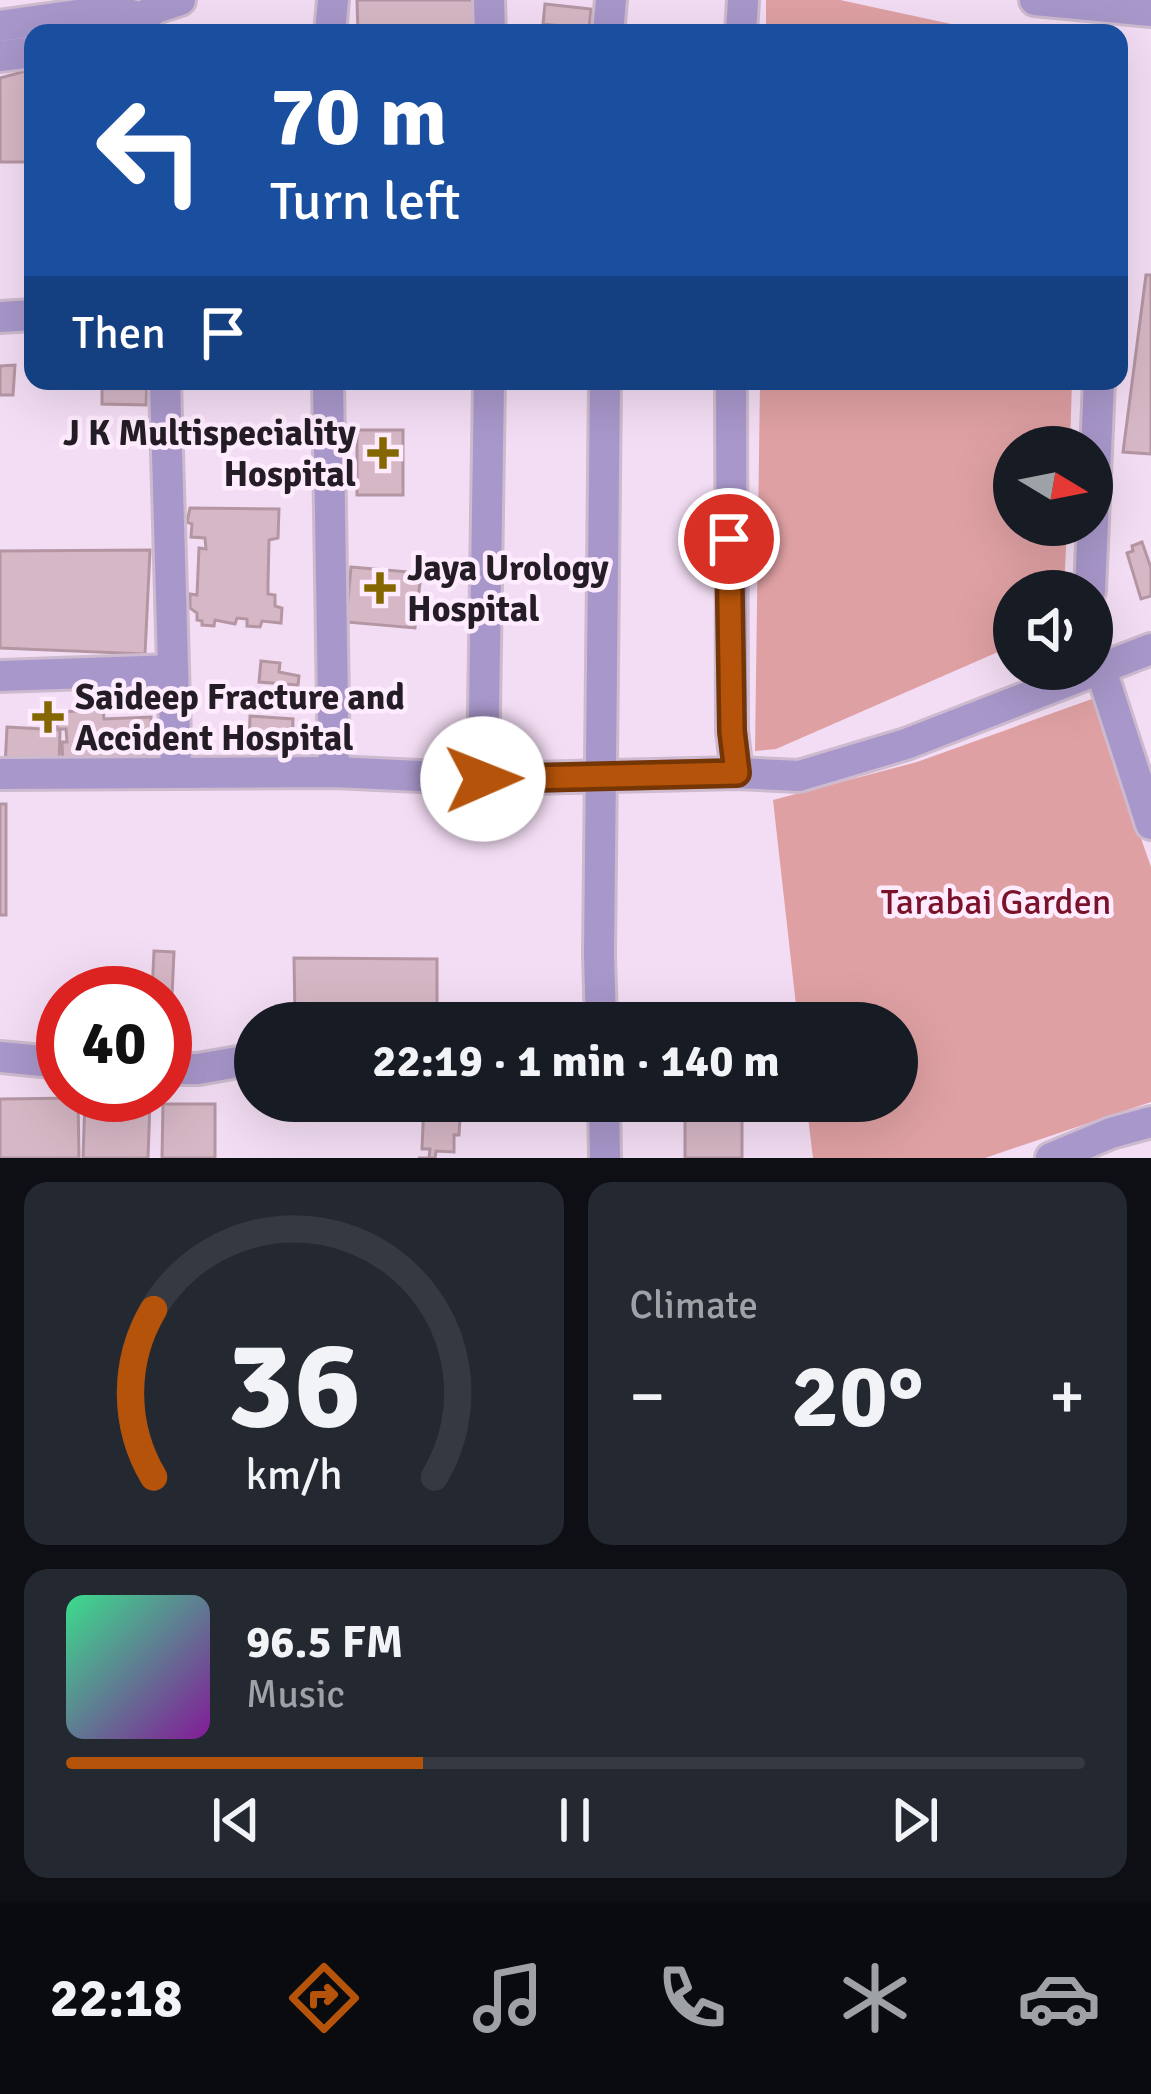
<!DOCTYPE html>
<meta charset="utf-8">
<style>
body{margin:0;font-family:Signika,sans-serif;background:#242831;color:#f1f3f6;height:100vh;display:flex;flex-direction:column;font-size:45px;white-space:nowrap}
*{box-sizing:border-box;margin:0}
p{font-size:39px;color:#9ea1a6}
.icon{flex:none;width:66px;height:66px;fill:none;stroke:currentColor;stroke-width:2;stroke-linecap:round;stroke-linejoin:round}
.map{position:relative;height:1158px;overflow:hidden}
.side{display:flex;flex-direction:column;gap:24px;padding:24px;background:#0d0f14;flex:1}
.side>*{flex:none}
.guide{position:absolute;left:24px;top:24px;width:1104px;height:366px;border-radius:24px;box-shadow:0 12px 48px #0002;background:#1a4fa0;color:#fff;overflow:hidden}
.needle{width:78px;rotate:100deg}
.buttons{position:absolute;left:993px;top:426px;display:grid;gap:24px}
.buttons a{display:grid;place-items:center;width:120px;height:120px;border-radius:50%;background:#171b24;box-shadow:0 12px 48px #0002;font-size:60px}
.speed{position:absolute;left:36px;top:966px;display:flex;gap:24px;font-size:60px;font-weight:700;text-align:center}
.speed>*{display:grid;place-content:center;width:156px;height:156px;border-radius:50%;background:#171b24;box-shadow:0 12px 48px #0002;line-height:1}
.speed .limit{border:18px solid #d22;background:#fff;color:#111}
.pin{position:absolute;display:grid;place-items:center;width:102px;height:102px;color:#fff;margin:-51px;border:6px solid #fff;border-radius:50%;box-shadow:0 3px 12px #0007}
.me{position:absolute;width:132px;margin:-66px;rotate:89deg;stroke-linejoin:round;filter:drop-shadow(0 0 9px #0008)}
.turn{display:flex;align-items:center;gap:42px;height:252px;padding:0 48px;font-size:54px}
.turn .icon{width:156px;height:156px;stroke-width:2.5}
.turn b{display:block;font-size:84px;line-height:102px}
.then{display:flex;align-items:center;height:114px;padding:0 48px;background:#0003;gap:24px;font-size:45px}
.big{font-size:90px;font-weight:800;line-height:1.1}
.side .card{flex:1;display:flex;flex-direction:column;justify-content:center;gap:18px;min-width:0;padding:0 42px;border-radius:24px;background:#242831}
.side .dial{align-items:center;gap:0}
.dial svg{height:312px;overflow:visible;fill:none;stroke:#363941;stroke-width:7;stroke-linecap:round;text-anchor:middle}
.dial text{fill:#f1f3f6;stroke:none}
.song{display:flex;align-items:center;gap:36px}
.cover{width:144px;height:144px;border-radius:18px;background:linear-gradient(135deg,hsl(150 70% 55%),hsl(290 70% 35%))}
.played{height:12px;border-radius:6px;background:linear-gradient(90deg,#b45309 35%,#363941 35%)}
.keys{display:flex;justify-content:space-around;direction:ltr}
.heat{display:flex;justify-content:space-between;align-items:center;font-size:66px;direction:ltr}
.side .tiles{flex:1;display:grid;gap:24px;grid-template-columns:1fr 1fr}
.card:last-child{grid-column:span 2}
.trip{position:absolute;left:234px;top:1002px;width:684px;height:120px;border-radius:60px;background:#171b24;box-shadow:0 12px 48px #0002;font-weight:800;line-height:120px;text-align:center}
.dock{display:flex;height:192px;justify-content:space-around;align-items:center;background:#090b0e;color:#9ea1a6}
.dock .icon{width:84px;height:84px}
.dock .on{color:#b45309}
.dock b{font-size:54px;color:#f1f3f6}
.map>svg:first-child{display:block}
.green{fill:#dfa0a3}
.building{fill:#d6b7c5;stroke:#b496a3;stroke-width:3}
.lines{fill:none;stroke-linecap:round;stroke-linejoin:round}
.minor-casing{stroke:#cebacf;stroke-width:36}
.minor{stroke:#a897ca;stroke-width:30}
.route-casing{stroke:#753606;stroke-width:30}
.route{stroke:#b45309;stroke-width:21}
.poi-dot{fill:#846700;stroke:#feecfe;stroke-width:4.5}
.labels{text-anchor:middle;stroke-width:9;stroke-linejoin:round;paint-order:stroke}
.poi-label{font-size:36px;font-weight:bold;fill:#251d25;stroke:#feecfe;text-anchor:start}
.park-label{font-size:36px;fill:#7a122a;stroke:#feecfe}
</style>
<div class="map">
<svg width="1151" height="1158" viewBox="0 0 1151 1158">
<rect width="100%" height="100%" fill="#f3ddf4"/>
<g class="green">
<polygon points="766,0 840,0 993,33 766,33"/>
<polygon points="760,381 1072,381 1070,447 1014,447 1014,525 1067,525 1064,591 1014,591 1014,645 776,749 755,751"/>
<polygon points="1092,699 1151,867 1151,1102 985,1158 813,1158 806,1101 897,1101 897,1023 798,1023 773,800 917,762"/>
</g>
<g class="building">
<polygon points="357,0 474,0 475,33 358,33"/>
<polygon points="545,4 591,9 589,29 543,24"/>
<polygon points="33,69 33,162 0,162 0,78"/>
<polygon points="1146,275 1151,275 1151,454 1123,452"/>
<polygon points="15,365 13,395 0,395 0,366"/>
<polygon points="37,381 147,381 146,405 102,404 102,386 37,384"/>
<rect x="357" y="430" width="46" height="65"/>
<polygon points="190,508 279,509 278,538 269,540 268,582 268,594 275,595 275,606 282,608 281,623 262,621 260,627 247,626 247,619 237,618 235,624 215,620 214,626 202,625 202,621 197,620 197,613 190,608 190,594 197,595 199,548 206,549 205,538 191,537 192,524 187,522"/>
<polygon points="1142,542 1151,568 1151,596 1141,599 1127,553 1133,551 1132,546"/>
<polygon points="150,550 145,654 0,648 0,551"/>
<polygon points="351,567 421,573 415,628 346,622"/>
<polygon points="261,661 280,663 279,672 299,676 298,685 259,682"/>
<polygon points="103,710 104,719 151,717 152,769 63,769 62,742 67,742 66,729 57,729 56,712"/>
<polygon points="250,716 293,719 292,749 249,746"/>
<polygon points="7,727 60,730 59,769 5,767"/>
<rect x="0" y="804" width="6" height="111"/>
<polygon points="154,951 174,952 169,1062 165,1062 165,993 152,993"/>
<polygon points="294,958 437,959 437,1016 395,1018 395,1006 329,1010 330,1023 292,1023 295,1017"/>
<polygon points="78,1098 79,1158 0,1158 0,1099"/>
<polygon points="85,1099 150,1101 148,1158 83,1158"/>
<polygon points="424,1101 455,1101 455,1117 460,1117 459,1135 454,1135 454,1152 436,1151 435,1158 418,1158 429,1158 430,1149 422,1149"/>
<polygon points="163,1104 215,1104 215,1158 162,1158"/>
<polygon points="742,1112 742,1158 685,1158 685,1113"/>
</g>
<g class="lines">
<defs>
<g id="minor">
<polyline points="489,0 490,33"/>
<polyline points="1035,0 1151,11"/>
<polyline points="0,26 113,10 142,18"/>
<polyline points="128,28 156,8 180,0"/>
<polyline points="330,33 333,0"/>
<polyline points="608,33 611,0"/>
<polyline points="741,33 743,0"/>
<polyline points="0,56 33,52"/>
<polyline points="0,317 33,315"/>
<polyline points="165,381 176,773"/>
<polyline points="328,381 334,772"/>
<polyline points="731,381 732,731 737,773"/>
<polyline points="1090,591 1099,381"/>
<polyline points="1092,642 1151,824"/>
<polyline points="0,676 173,670"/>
<polyline points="0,774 334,772 483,779 737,773 799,776 906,744 1151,649"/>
<polyline points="483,779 489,381"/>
<polyline points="601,1023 599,955 605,381"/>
<polyline points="0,1057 63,1063"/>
<polyline points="165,1069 198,1069 255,1059"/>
<polyline points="604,1101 605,1158"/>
<polyline points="1051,1158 1111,1133 1151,1122"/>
</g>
</defs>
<use href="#minor" class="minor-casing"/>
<use href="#minor" class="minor"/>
</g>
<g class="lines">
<defs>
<polyline id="route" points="483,779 737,773 732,731 729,539"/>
</defs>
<use href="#route" class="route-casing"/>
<use href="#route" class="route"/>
</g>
<g class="poi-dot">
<path d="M377 435h12v12h12v12h-12v12h-12v-12h-12v-12h12z"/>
<path d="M374 570h12v12h12v12h-12v12h-12v-12h-12v-12h12z"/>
<path d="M42 699h12v12h12v12h-12v12h-12v-12h-12v-12h12z"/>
</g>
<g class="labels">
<g class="poi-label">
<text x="356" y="445" text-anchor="end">J K Multispeciality<tspan x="356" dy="41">Hospital</tspan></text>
<text x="407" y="580">Jaya Urology<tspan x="407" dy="41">Hospital</tspan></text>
<text x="75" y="709">Saideep Fracture and<tspan x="75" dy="41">Accident Hospital</tspan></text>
</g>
<g class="park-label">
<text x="996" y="914">Tarabai Garden</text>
</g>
</g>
</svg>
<div class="buttons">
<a><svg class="needle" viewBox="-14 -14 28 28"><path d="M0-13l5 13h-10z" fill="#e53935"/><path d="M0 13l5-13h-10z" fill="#9ea1a6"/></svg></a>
<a><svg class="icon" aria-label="sound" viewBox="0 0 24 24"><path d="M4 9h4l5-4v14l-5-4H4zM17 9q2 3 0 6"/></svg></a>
</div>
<div class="speed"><div class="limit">40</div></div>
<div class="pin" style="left:729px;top:539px;background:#d93025"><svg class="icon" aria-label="arrive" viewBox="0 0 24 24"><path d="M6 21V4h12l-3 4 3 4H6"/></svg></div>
<svg class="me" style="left:483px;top:779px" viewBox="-20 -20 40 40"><circle r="19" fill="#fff"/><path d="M0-13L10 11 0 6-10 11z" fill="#b45309"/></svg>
<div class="trip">22:19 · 1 min · 140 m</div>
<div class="guide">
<div class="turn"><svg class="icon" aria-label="left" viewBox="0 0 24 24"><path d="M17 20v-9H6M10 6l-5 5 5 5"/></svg><div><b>70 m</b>Turn left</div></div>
<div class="then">Then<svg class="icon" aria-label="arrive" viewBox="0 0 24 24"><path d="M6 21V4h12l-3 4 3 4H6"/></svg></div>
</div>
</div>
<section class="side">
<div class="tiles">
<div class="card dial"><svg viewBox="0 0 100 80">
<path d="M14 69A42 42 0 1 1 86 69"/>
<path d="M14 69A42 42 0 0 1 14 26" stroke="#b45309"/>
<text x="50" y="56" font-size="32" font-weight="700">36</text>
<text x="50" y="72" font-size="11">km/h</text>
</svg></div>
<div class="card"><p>Climate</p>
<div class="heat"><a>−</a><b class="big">20°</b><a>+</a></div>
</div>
<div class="card">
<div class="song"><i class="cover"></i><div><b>96.5 FM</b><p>Music</p></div></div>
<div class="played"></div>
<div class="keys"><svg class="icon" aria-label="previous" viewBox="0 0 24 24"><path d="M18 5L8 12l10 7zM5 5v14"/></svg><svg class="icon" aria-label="pause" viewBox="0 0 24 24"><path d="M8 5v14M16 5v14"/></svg><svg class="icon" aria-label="next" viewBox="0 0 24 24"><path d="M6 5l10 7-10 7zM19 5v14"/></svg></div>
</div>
</div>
</section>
<nav class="dock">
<b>22:18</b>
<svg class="icon on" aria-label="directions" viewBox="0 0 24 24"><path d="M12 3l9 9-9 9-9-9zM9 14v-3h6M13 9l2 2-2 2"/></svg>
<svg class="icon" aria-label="music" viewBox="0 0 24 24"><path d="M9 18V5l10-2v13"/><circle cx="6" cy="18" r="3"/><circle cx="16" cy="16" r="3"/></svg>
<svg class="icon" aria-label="phone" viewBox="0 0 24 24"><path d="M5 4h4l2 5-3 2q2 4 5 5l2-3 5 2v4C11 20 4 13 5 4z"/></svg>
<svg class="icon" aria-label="climate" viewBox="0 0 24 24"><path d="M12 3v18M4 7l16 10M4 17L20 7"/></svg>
<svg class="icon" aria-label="car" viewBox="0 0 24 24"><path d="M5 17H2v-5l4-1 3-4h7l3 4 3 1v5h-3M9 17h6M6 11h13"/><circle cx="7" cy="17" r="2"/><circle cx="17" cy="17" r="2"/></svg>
</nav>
